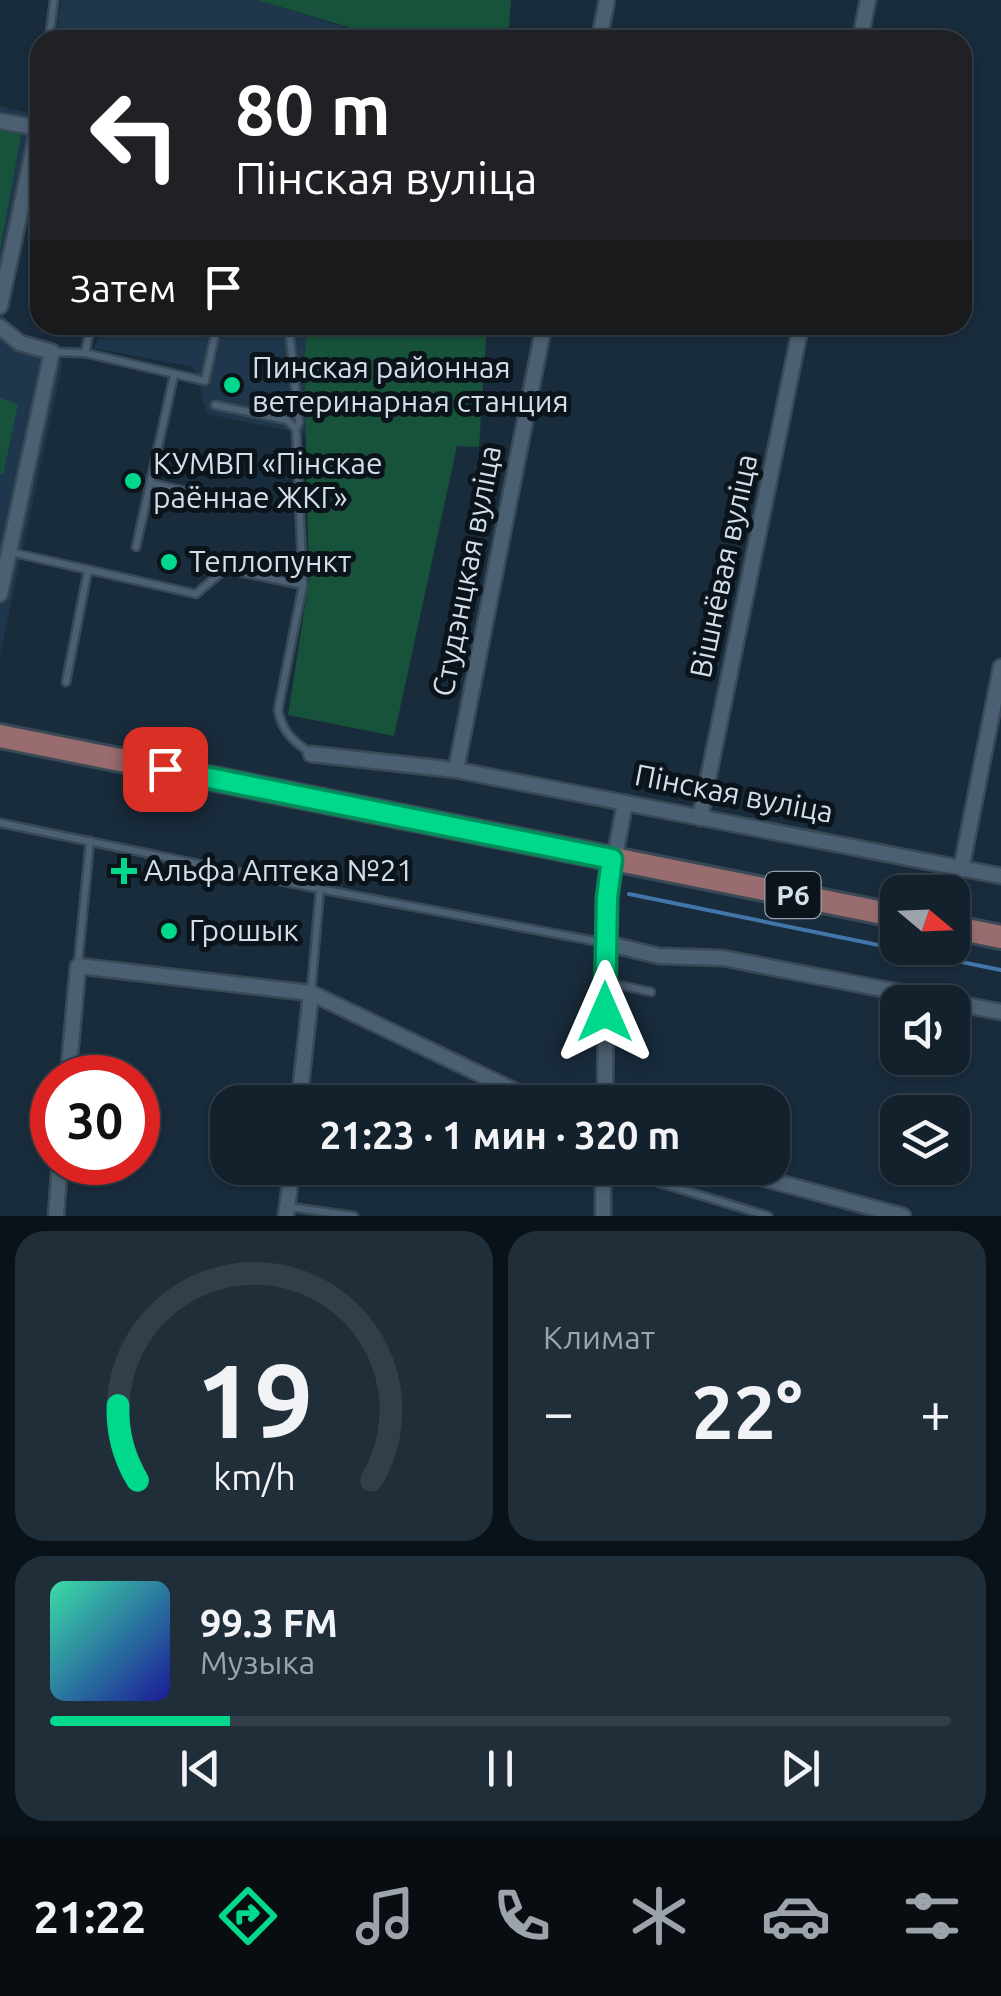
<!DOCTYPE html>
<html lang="ru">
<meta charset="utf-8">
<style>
body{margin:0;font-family:Ubuntu,sans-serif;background:#202e39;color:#f1f3f6;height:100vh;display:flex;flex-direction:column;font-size:38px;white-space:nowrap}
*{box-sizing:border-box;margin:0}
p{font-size:32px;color:#9da3aa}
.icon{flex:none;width:55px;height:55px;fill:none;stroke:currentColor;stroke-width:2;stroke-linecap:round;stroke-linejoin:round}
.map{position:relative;height:1216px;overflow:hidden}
.panel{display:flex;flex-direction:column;gap:15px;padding:15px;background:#0a1219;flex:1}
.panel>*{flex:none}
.banner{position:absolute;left:30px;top:30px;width:942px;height:305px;border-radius:30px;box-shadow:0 2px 8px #0004,0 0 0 2px #323e49;background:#202124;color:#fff;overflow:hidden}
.needle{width:65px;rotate:109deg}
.tools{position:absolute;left:880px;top:875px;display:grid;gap:20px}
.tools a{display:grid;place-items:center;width:90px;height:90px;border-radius:20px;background:#13212d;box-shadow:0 2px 8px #0004,0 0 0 2px #323e49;font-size:50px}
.speed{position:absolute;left:30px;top:1055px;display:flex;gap:20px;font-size:50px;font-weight:700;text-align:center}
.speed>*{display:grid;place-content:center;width:130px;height:130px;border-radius:50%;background:#13212d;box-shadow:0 2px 8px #0004,0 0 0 2px #323e49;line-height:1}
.speed .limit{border:15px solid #d22;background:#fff;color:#111}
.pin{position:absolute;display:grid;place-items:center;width:85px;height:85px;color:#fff;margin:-42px;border-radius:20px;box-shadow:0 5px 15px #0006}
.me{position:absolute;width:110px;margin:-55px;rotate:0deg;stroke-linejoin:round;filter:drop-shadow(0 0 8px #0008)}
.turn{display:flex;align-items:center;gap:35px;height:210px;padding:0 40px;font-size:45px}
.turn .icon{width:130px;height:130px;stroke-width:2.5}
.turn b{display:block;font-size:70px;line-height:85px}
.then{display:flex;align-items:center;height:95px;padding:0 40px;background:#0003;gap:20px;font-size:38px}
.big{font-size:75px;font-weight:700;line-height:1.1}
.panel .tile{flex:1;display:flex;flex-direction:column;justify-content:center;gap:15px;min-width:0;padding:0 35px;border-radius:30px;background:#202e39}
.panel .dial{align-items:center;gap:0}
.dial svg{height:260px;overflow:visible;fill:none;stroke:#323e49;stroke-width:7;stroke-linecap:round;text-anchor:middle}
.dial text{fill:#f1f3f6;stroke:none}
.song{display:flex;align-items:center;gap:30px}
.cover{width:120px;height:120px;border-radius:15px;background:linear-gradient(135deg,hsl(160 70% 55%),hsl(240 70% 35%))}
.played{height:10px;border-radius:5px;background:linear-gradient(90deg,#00d98c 20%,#323e49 20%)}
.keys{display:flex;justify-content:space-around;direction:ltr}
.heat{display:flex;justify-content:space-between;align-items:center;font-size:55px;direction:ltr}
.panel .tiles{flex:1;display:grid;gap:15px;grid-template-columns:1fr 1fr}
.tile:last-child{grid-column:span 2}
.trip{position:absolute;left:210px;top:1085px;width:580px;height:100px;border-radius:30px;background:#13212d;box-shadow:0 2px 8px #0004,0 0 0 2px #323e49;font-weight:700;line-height:100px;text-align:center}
.menu{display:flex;height:160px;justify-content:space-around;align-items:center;background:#080d12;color:#9da3aa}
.menu .icon{width:70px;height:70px}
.menu .current{color:#00d98c}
.menu b{font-size:45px;color:#f1f3f6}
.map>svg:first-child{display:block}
.built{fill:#1f374c}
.green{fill:#16533a}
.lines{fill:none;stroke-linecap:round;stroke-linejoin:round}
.stream{stroke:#4276aa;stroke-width:4}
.lane-casing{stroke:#394956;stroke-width:11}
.street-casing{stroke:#394956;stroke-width:19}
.primary-casing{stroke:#394956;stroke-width:28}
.lane{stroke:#4b6072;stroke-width:6}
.street{stroke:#4b6072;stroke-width:14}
.primary{stroke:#996d70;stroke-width:22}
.route-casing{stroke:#008d5b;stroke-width:25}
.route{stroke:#00d98c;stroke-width:18}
.poi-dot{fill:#00d98c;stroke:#0b131b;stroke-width:4}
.labels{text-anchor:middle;stroke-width:10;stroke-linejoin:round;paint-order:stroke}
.shield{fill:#0b131b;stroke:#96a1ab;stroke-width:2.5}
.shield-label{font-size:28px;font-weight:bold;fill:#d2dee9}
.poi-label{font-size:30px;fill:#d2dee9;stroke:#0b131b;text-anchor:start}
.street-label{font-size:30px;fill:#d2dee9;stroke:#0b131b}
</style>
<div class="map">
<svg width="1001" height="1216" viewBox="0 0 1001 1216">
<rect width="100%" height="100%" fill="#192c3c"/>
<g class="built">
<polygon points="61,0 257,0 348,28 346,40 55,40"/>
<polygon points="0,106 33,114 2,329 63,362 0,655"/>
<polygon points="104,325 308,325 304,361 306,434 207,414 194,367 94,348"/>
</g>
<g class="green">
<polygon points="257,0 511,0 508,40 346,40 348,27"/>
<polygon points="0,125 22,129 0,250"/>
<polygon points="308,325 487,325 479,447 457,446 394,736 288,715 309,580 304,361"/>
<polygon points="0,398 18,404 3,475 0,474"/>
</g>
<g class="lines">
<polyline class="stream" points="629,894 1001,970"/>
<defs>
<g id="lane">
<polyline points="49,40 54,0"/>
<path d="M292,325l-2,14 9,83 -3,7 7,156 -25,125c4,21 14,30 31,42"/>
<polyline points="52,352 85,353 205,381 217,325"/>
<polyline points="85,353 91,325"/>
<polyline points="215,405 287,420 296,429"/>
<polyline points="150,483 189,492"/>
<polyline points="136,547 174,375"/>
<polyline points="10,552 196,594 225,569 303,585"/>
<polyline points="66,682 88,570"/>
<polyline points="0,823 320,889 605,943"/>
<polyline points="78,964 90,841"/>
<polyline points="606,982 651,992"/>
<polyline points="311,992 320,889"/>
<polyline points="611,1168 768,1216"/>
<polyline points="289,1207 354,1216"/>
</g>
<g id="street">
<polyline points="599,40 607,0"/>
<polyline points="860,40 868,0"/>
<polyline points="0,121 38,128 0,306"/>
<polyline points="0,327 20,343 52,352 0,594"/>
<polyline points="311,754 456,770 1001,876"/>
<polyline points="456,770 544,325"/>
<polyline points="700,818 801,325"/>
<polyline points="961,870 1001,667"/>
<polyline points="605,943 659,956 723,958 1001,1012"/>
<polyline points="68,1078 78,966 311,993 538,1102"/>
<polyline points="299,1102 311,993"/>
<polyline points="605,1102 607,898 625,803"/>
<polyline points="725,1168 903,1216"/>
<polyline points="56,1216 60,1162"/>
<polyline points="286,1216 292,1168"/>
<polyline points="603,1216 603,1168"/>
</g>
<g id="primary">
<polyline points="0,736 898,916"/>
<polyline points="952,927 1001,937"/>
</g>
</defs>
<use href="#lane" class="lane-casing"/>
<use href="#street" class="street-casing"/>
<use href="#primary" class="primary-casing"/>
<use href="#lane" class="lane"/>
<use href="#street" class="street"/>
<use href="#primary" class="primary"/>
</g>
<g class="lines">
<defs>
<polyline id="route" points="165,769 612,859 607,898 605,1012"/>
</defs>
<use href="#route" class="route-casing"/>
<use href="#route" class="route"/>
</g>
<g class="poi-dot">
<circle cx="232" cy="385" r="10"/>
<circle cx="133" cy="481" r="10"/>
<circle cx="169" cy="562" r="10"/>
<path d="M119 856h10v10h10v10h-10v10h-10v-10h-10v-10h10z"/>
<circle cx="169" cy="931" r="10"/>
</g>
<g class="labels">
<rect class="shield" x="765.5" y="872" width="55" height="46" rx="8"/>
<g class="shield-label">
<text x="793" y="905">Р6</text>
</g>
<g class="poi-label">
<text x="252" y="378">Пинская районная<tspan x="252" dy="34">ветеринарная станция</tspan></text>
<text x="153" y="474">КУМВП «Пінскае<tspan x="153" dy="34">раённае ЖКГ»</tspan></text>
<text x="189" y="572">Теплопункт</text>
<text x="144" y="881">Альфа Аптека №21</text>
<text x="189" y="941">Грошык</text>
</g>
<g class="street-label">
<text transform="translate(724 566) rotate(-78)" y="10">Вішнёвая вуліца</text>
<text transform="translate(467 571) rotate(-79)" y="10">Студэнцкая вуліца</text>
<text transform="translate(734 794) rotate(11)" y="10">Пінская вуліца</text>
</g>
</g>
</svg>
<div class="tools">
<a><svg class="needle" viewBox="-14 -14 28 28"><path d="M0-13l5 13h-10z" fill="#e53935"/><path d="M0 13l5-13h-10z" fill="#9da3aa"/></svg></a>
<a><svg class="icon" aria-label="sound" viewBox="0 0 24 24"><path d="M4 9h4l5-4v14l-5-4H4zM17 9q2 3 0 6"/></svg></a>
<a><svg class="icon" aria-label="layers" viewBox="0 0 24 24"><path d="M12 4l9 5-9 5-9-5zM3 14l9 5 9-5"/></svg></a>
</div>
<div class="speed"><div class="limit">30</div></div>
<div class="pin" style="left:165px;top:769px;background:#d93025"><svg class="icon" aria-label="arrive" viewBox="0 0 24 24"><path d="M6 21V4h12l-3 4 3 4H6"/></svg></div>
<svg class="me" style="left:605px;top:1012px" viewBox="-20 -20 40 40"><path d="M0-17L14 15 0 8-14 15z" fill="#00d98c" stroke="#fff" stroke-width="4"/></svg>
<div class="trip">21:23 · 1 мин · 320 m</div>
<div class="banner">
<div class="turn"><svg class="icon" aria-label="left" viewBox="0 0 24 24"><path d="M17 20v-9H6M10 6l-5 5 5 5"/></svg><div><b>80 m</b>Пінская вуліца</div></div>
<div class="then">Затем<svg class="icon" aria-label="arrive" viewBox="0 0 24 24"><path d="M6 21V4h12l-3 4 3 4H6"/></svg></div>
</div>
</div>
<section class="panel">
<div class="tiles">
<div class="tile dial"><svg viewBox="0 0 100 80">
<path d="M14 69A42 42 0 1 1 86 69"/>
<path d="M14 69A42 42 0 0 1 8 46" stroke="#00d98c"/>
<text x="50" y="56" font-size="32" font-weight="700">19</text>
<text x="50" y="72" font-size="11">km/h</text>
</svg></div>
<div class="tile"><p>Климат</p>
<div class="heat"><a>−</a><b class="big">22°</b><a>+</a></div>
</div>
<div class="tile">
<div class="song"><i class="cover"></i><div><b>99.3 FM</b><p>Музыка</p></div></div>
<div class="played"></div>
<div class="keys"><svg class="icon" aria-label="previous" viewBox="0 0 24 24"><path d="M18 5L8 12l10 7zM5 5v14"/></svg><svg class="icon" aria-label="pause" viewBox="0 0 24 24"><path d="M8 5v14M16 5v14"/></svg><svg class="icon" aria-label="next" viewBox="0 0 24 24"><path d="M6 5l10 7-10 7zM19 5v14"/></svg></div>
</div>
</div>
</section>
<nav class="menu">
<b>21:22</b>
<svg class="icon current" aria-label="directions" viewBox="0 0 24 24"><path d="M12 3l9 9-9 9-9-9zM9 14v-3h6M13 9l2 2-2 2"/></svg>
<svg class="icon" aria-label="music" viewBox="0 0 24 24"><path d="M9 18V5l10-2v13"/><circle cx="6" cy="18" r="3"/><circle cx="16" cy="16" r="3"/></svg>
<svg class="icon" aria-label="phone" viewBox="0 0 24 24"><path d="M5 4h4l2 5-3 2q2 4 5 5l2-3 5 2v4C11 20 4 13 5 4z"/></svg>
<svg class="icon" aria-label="climate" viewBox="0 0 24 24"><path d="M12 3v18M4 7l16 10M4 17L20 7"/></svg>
<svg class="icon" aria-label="car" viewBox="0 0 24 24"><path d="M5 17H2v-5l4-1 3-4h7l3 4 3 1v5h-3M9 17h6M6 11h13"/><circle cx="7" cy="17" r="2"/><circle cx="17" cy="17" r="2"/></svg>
<svg class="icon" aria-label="filters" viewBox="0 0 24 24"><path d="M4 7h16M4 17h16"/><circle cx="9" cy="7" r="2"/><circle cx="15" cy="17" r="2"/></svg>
</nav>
